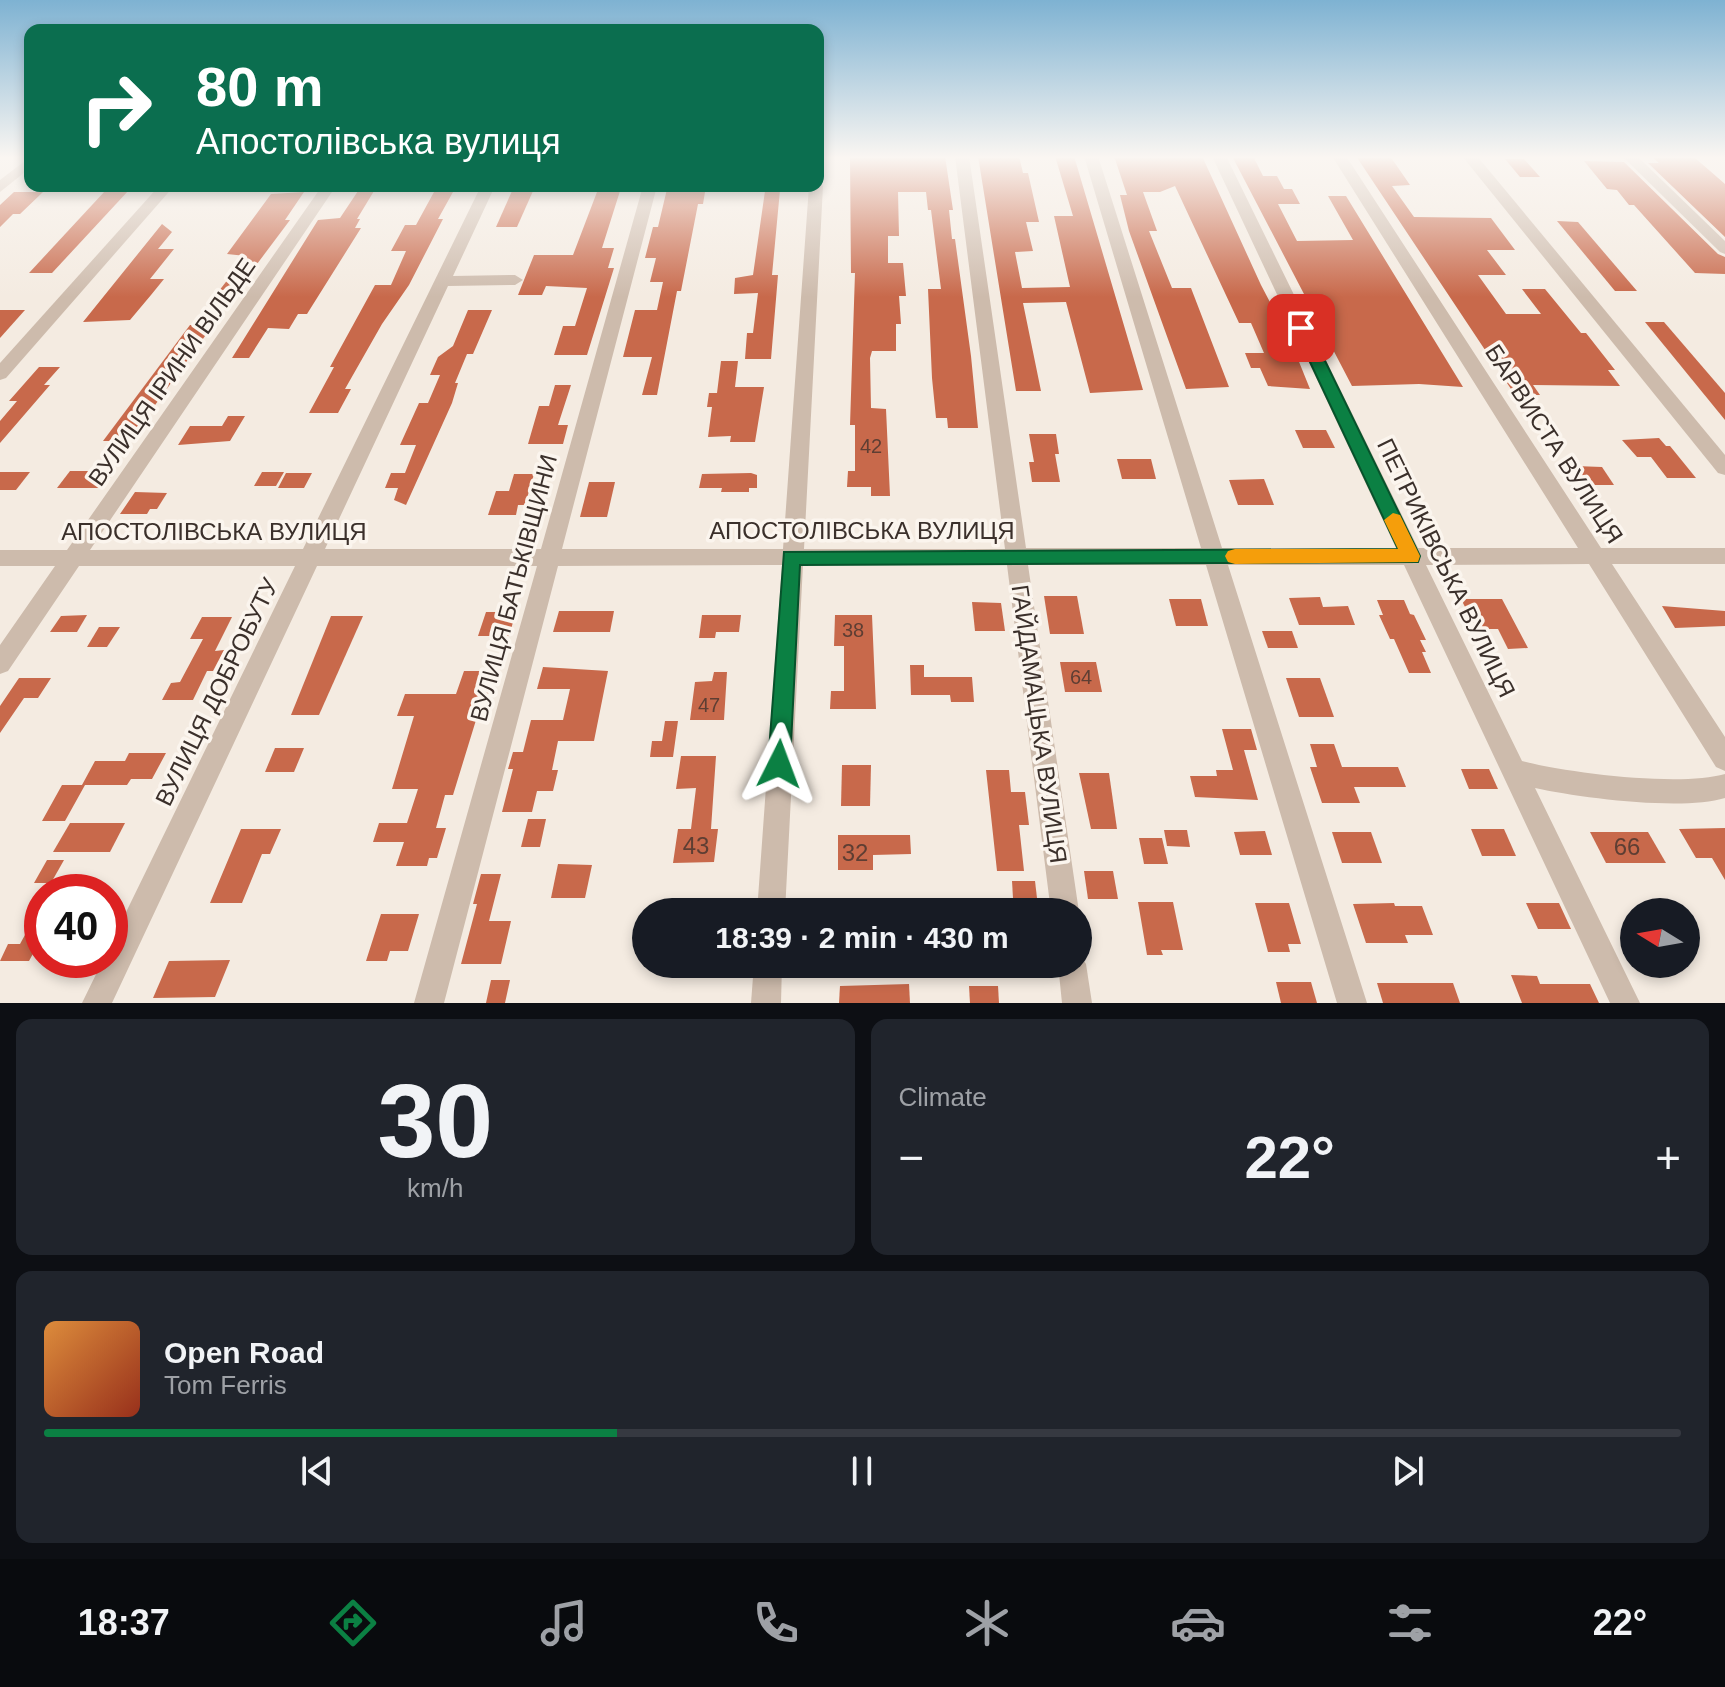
<!DOCTYPE html>
<meta charset="utf-8">
<style>
body{margin:0;font-family:Helvetica,sans-serif;background:#20242c;color:#f1f3f6;height:100vh;display:flex;flex-direction:column;font-size:30px;white-space:nowrap}
*{box-sizing:border-box;margin:0}
p{font-size:26px;color:#9ea1a6}
.icon{flex:none;width:44px;height:44px;fill:none;stroke:currentColor;stroke-width:2;stroke-linecap:round;stroke-linejoin:round}
.map{position:relative;height:1003px;overflow:hidden}
.side{display:flex;flex-direction:column;gap:16px;padding:16px;background:#0d0f14;flex:1}
.side>*{flex:none}
.top-card{position:absolute;left:24px;top:24px;width:800px;height:168px;border-radius:16px;box-shadow:0 4px 12px #0003;background:#0b6e4f;color:#fff;overflow:hidden}
.needle{width:52px;rotate:281deg}
.controls{position:absolute;left:1620px;top:898px;display:grid;gap:16px}
.controls a{display:grid;place-items:center;width:80px;height:80px;border-radius:50%;background:#171b24;box-shadow:0 4px 12px #0003;font-size:40px}
.speed{position:absolute;left:24px;top:874px;display:flex;gap:16px;font-size:40px;font-weight:700;text-align:center}
.speed>*{display:grid;place-content:center;width:104px;height:104px;border-radius:50%;background:#171b24;box-shadow:0 4px 12px #0003;line-height:1}
.speed .limit{border:12px solid #d22;background:#fff;color:#111}
.pin{position:absolute;display:grid;place-items:center;width:68px;height:68px;color:#fff;margin:-34px;border-radius:16px;box-shadow:0 4px 12px #0006}
.me{position:absolute;width:88px;margin:-44px;rotate:3deg;stroke-linejoin:round;filter:drop-shadow(0 0 6px #0008)}
.turn{display:flex;align-items:center;gap:28px;height:168px;padding:0 40px;font-size:36px}
.turn .icon{width:104px;height:104px;stroke-width:2.5}
.turn b{display:block;font-size:56px;line-height:68px}
.big{font-size:60px;font-weight:600;line-height:1.1}
.side .card{flex:1;display:flex;flex-direction:column;justify-content:center;gap:12px;min-width:0;padding:0 28px;border-radius:16px;background:#20242c}
.side .dial{align-items:center;gap:0}
.dial b{font-size:104px;line-height:1}
.song{display:flex;align-items:center;gap:24px}
.cover{width:96px;height:96px;border-radius:12px;background:linear-gradient(135deg,hsl(30 70% 55%),hsl(10 70% 35%))}
.played{height:8px;border-radius:4px;background:linear-gradient(90deg,#0b8043 35%,#363941 35%)}
.keys{display:flex;justify-content:space-around;direction:ltr}
.heat{display:flex;justify-content:space-between;align-items:center;font-size:44px;direction:ltr}
.side .tiles{flex:1;display:grid;gap:16px;grid-template-columns:1fr 1fr}
.card:last-child{grid-column:span 2}
.trip{position:absolute;left:632px;top:898px;width:460px;height:80px;border-radius:40px;background:#171b24;box-shadow:0 4px 12px #0003;font-weight:600;line-height:80px;text-align:center}
.tab-bar{display:flex;height:128px;justify-content:space-around;align-items:center;background:#090b0e;color:#9ea1a6}
.tab-bar .icon{width:56px;height:56px}
.tab-bar .active{color:#0b8043}
.tab-bar b{font-size:36px;color:#f1f3f6}
.map>svg:first-child{display:block}
.building{fill:#c8694b}
.lines{fill:none;stroke-linecap:round;stroke-linejoin:round}
.minor{fill:#cdbbac;fill-rule:evenodd}
.route{fill:#0b8043;stroke:#07532c;stroke-width:2}
.slow{fill:#f59e0b}
.labels{text-anchor:middle;stroke-width:7;stroke-linejoin:round;paint-order:stroke}
.number-label{font-size:20px;fill:#5e3e33}
.street-label{font-size:24px;fill:#3b302b;stroke:#fbf5ee}
.near-number-label{font-size:24px;fill:#5e3e33}
</style>
<div class="map">
<svg width="1725" height="1003" viewBox="0 0 1725 1003">
<rect width="100%" height="100%" fill="#f4ebe1"/>
<g class="building">
<polygon points="850,156 945,156 953,210 949,210 952,239 955,239 971,356 978,428 948,428 947,418 936,418 932,378 928,289 941,289 931,210 928,210 926,192 898,192 899,236 888,236 888,263 903,263 906,296 899,296 901,324 896,324 896,351 872,351 870,358 871,408 886,409 890,496 871,496 871,487 847,487 848,471 855,471 855,425 850,425 855,273 851,273"/>
<polygon points="978,156 1019,156 1023,173 1028,173 1039,222 1026,222 1033,251 1015,252 1022,288 1070,287 1054,216 1073,216 1055,156 1074,156 1143,390 1090,393 1066,302 1023,303 1041,391 1016,391"/>
<polygon points="1114,156 1202,156 1261,285 1291,342 1310,389 1268,386 1260,368 1251,368 1245,353 1264,353 1251,323 1239,323 1175,186 1160,192 1143,192 1157,231 1149,231 1172,288 1191,288 1229,387 1186,389 1129,231 1120,195 1127,195"/>
<polygon points="1232,156 1253,156 1263,176 1277,176 1284,189 1292,189 1300,204 1278,204 1297,241 1353,240 1328,196 1346,196 1463,387 1419,384 1352,386"/>
<polygon points="1356,156 1390,156 1410,185 1392,186 1414,217 1491,218 1515,250 1487,250 1506,275 1478,275 1506,314 1541,314 1522,289 1545,289 1581,333 1586,333 1615,370 1608,370 1620,386 1533,385 1540,395 1515,395"/>
<polygon points="1652,157 1694,157 1725,184 1725,237 1648,163 1659,163"/>
<polygon points="1505,159 1524,159 1540,177 1520,177"/>
<polygon points="1584,161 1624,162 1718,254 1725,257 1725,274 1695,273 1634,205 1629,205 1617,190 1607,189"/>
<polygon points="689,186 706,186 703,204 698,204 681,291 677,291 657,395 642,395 652,357 623,357 635,310 657,310 663,282 650,282 656,258 645,258 653,227 658,227 667,189 688,189"/>
<polygon points="129,190 52,273 29,273 105,191"/>
<polygon points="780,190 772,275 778,275 771,359 745,359 747,333 753,333 758,293 734,294 735,278 753,275 765,191"/>
<polygon points="358,191 374,191 357,219 360,219 355,228 361,228 307,314 298,314 289,329 268,328 249,358 232,358 318,220 340,218"/>
<polygon points="512,191 533,191 517,227 496,227"/>
<polygon points="620,191 602,248 614,248 608,268 614,268 587,355 554,355 563,326 575,326 587,288 546,286 542,295 518,295 534,255 573,255 597,192"/>
<polygon points="14,192 43,192 20,214 13,214 0,227 0,205"/>
<polygon points="304,192 285,220 290,220 233,296 215,296 246,256 227,254 271,194"/>
<polygon points="434,192 453,192 438,219 443,219 409,285 382,324 345,389 351,389 338,413 309,413 334,367 330,367 375,285 391,285 406,251 391,251 405,225 416,225"/>
<polygon points="1557,221 1578,222 1637,291 1615,291"/>
<polygon points="162,224 172,232 158,249 174,249 150,279 164,279 151,295 130,320 83,322"/>
<polygon points="0,310 25,310 0,338"/>
<polygon points="468,310 492,310 473,354 467,354 455,383 458,383 452,403 406,505 394,500 398,488 385,488 391,473 405,473 416,445 400,445 419,403 428,403 440,375 430,375 438,357 453,346"/>
<polygon points="1645,322 1664,322 1725,393 1725,420"/>
<polygon points="190,325 213,325 129,441 103,441"/>
<polygon points="721,361 738,361 735,387 764,387 755,442 730,442 731,436 708,437 712,407 707,407 709,393 717,393"/>
<polygon points="39,367 60,367 44,385 50,385 0,443 0,421 17,401 9,401"/>
<polygon points="555,385 571,385 558,425 568,425 563,444 528,444 539,406 549,406"/>
<polygon points="228,416 245,416 230,441 178,445 190,426 222,426"/>
<polygon points="1295,430 1326,430 1335,448 1303,448"/>
<polygon points="1029,434 1056,434 1059,454 1055,454 1060,482 1032,482 1029,462 1034,462"/>
<polygon points="1659,438 1666,446 1670,446 1696,478 1667,478 1651,457 1637,457 1622,440"/>
<polygon points="1117,459 1151,459 1156,479 1122,479"/>
<polygon points="1575,466 1602,467 1614,485 1587,485"/>
<polygon points="70,471 115,471 103,488 57,488"/>
<polygon points="0,472 30,472 16,490 0,490"/>
<polygon points="262,472 284,472 276,486 254,486"/>
<polygon points="286,473 312,473 304,488 278,488"/>
<polygon points="751,473 757,475 757,488 749,488 749,492 721,492 722,488 699,488 702,474"/>
<polygon points="514,474 534,474 525,505 518,505 516,515 488,515 496,491 509,491"/>
<polygon points="1264,479 1274,505 1238,505 1229,480"/>
<polygon points="589,482 615,482 607,517 580,517"/>
<polygon points="135,492 167,493 157,509 150,509 147,514 120,514"/>
<polygon points="1044,596 1077,596 1084,634 1050,634"/>
<polygon points="1320,597 1323,607 1348,606 1355,625 1299,625 1289,598"/>
<polygon points="1169,599 1201,599 1208,626 1176,626"/>
<polygon points="1461,599 1502,599 1528,648 1508,649 1498,629 1476,629"/>
<polygon points="1377,600 1404,600 1410,614 1414,615 1426,640 1420,640 1426,652 1422,652 1431,673 1409,673 1394,639 1390,639 1379,615 1383,615"/>
<polygon points="972,602 1001,603 1005,631 975,631"/>
<polygon points="1662,606 1725,611 1725,626 1675,628"/>
<polygon points="559,611 614,611 610,632 553,632"/>
<polygon points="486,612 516,612 509,636 478,636"/>
<polygon points="87,615 77,632 50,632 61,616"/>
<polygon points="702,615 741,615 739,632 716,632 715,638 699,638"/>
<polygon points="835,615 872,615 876,709 830,709 831,691 844,691 844,646 834,646"/>
<polygon points="331,616 363,616 319,715 291,715"/>
<polygon points="202,617 232,617 215,651 224,650 213,671 207,671 193,700 162,700 171,683 180,682 203,639 190,639"/>
<polygon points="99,627 120,627 107,647 87,647"/>
<polygon points="1262,631 1292,631 1298,648 1268,648"/>
<polygon points="1060,662 1096,662 1102,692 1065,692"/>
<polygon points="910,665 924,665 924,677 972,677 974,702 951,702 950,695 911,695"/>
<polygon points="543,667 608,671 594,741 558,741 552,770 558,770 553,791 537,791 532,812 502,812 513,769 508,769 513,752 523,752 531,720 563,720 570,689 537,689"/>
<polygon points="464,671 494,671 488,694 484,694 453,795 445,795 436,828 446,828 437,858 429,858 427,866 396,866 404,842 373,842 379,823 407,823 418,789 392,789 414,716 397,716 405,694 456,694"/>
<polygon points="714,672 727,672 724,720 690,720 695,682 712,681"/>
<polygon points="19,678 51,678 38,698 24,698 0,733 0,706"/>
<polygon points="1286,678 1320,678 1334,717 1299,717"/>
<polygon points="665,721 678,721 673,757 650,757 652,741 662,741"/>
<polygon points="1222,729 1251,729 1257,750 1244,750 1258,800 1195,797 1190,776 1217,776 1216,770 1233,770"/>
<polygon points="1310,744 1334,744 1342,767 1398,767 1406,787 1354,787 1360,803 1322,803 1310,767 1317,767"/>
<polygon points="275,748 304,748 294,772 265,772"/>
<polygon points="129,753 166,753 152,779 131,779 127,785 85,785 65,821 42,821 62,785 82,785 95,761 125,761"/>
<polygon points="681,756 716,756 711,829 718,829 714,862 673,863 678,829 691,829 696,788 676,789"/>
<polygon points="842,765 871,765 870,806 841,806"/>
<polygon points="1461,769 1489,769 1498,789 1469,789"/>
<polygon points="986,770 1009,770 1011,792 1025,792 1029,825 1019,825 1024,871 997,871"/>
<polygon points="1079,773 1109,773 1117,829 1091,829"/>
<polygon points="528,819 546,819 540,847 521,847"/>
<polygon points="70,823 125,823 110,852 53,852"/>
<polygon points="1725,828 1725,880 1712,858 1696,858 1679,829"/>
<polygon points="241,829 281,829 270,854 262,854 242,903 210,903"/>
<polygon points="1471,829 1504,829 1516,856 1482,856"/>
<polygon points="1164,830 1187,830 1190,847 1167,846"/>
<polygon points="1265,831 1272,855 1240,855 1234,832"/>
<polygon points="1332,832 1371,832 1382,863 1342,863"/>
<polygon points="1590,832 1648,832 1666,863 1606,863"/>
<polygon points="838,835 910,835 911,854 873,855 873,870 838,870"/>
<polygon points="1139,838 1162,838 1168,864 1144,864"/>
<polygon points="47,860 64,860 51,883 34,883"/>
<polygon points="558,864 592,865 585,898 551,898"/>
<polygon points="1084,871 1113,871 1118,899 1088,899"/>
<polygon points="481,874 501,874 489,921 511,921 501,964 461,964 477,904 473,904"/>
<polygon points="1012,881 1035,881 1037,898 1013,898"/>
<polygon points="1138,902 1173,902 1183,950 1161,950 1163,955 1147,955"/>
<polygon points="1255,903 1289,903 1301,944 1288,944 1290,952 1268,952"/>
<polygon points="1394,903 1395,906 1422,906 1433,935 1405,935 1408,943 1366,943 1353,904"/>
<polygon points="1526,903 1559,903 1571,929 1538,929"/>
<polygon points="42,904 42,950 35,950 29,961 0,961 8,944 20,944"/>
<polygon points="381,914 419,914 408,951 390,951 387,961 366,961"/>
<polygon points="230,960 215,997 153,998 169,961"/>
<polygon points="1511,975 1537,976 1540,984 1590,984 1599,1003 1522,1003"/>
<polygon points="491,980 510,980 505,1003 486,1003"/>
<polygon points="1276,982 1311,982 1317,1003 1281,1003"/>
<polygon points="1377,983 1453,983 1460,1003 1383,1003"/>
<polygon points="909,984 910,1003 839,1003 840,986"/>
<polygon points="969,986 998,986 999,1003 970,1003"/>
</g>
<g class="lines">
<g class="minor">
<path d="M955,156h14l57,392h175l-117,-392h14l124,392h174l-184,-392h14l192,392h160l-246,-392h14l255,392h124v16h-113l113,173v34l-9,-4 -127,-203 -163,1 96,196c46,12 158,26 203,13v24c-42,13 -145,0 -190,-10l105,215h-30l-206,-438h-176l139,438h-30l-131,-438h-178l51,347 -1,2 -27,-2 -44,-347h-204l-18,347h-28l25,-347 -224,1 -114,437h-30l123,-437h-220l-205,437h-30l21,-43h7v-15l185,-379h-216l-71,105 -8,3v-29l55,-79h-55v-16h67l255,-364h14l-246,364 213,-1 178,-363h14l-42,90 62,-1 8,5 -8,5 -67,1 -123,263h216l102,-363h14l-95,363h221l26,-363h9v-4l5,4 -19,363h201z"/>
<polygon points="1462,156 1477,156 1725,455 1725,475 1718,473"/>
<polygon points="1622,156 1637,156 1725,241 1725,254 1720,252"/>
<polygon points="30,157 30,168 0,192 0,180"/>
<polygon points="159,186 174,186 6,378 0,380 0,363"/>
<polygon points="1078,952 1086,964 1092,1003 1062,1003 1058,964 1078,964"/>
<polygon points="754,964 782,964 781,1003 751,1003"/>
</g>
</g>
<linearGradient id="sky" x2="0" y2="1"><stop stop-color="#7eb2d2"/><stop offset="0.53" stop-color="#faf6f2"/><stop offset="1" stop-color="#faf6f2" stop-opacity="0"/></linearGradient>
<rect width="1725" height="297" fill="url(#sky)"/>
<polygon class="route" points="1301,323 1309,328 1420,556 1418,562 800,565 790,764 787,772 779,775 771,772 768,764 784,552 1398,549 1294,328"/>
<polygon class="slow" points="1393,513 1400,515 1420,556 1418,562 1235,564 1228,562 1225,556 1228,551 1235,549 1398,549 1384,520"/>
<g class="labels">
<g class="number-label">
<text x="871" y="453">42</text>
<text x="853" y="637">38</text>
<text x="1081" y="684">64</text>
<text x="709" y="712">47</text>
</g>
<g class="street-label">
<text transform="translate(172 372) rotate(-55)" y="8">ВУЛИЦЯ ІРИНИ ВІЛЬДЕ</text>
<text transform="translate(1554 444) rotate(57)" y="8">БАРВИСТА ВУЛИЦЯ</text>
<text x="862" y="539">АПОСТОЛІВСЬКА ВУЛИЦЯ</text>
<text x="214" y="540">АПОСТОЛІВСЬКА ВУЛИЦЯ</text>
<text transform="translate(1446 568) rotate(64)" y="8">ПЕТРИКІВСЬКА ВУЛИЦЯ</text>
<text transform="translate(514 588) rotate(-75)" y="8">ВУЛИЦЯ БАТЬКІВЩИНИ</text>
<text transform="translate(217 692) rotate(-64)" y="8">ВУЛИЦЯ ДОБРОБУТУ</text>
<text transform="translate(1039 724) rotate(82)" y="8">ГАЙДАМАЦЬКА ВУЛИЦЯ</text>
</g>
<g class="near-number-label">
<text x="696" y="854">43</text>
<text x="1627" y="855">66</text>
<text x="855" y="861">32</text>
</g>
</g>
</svg>
<div class="controls">
<a><svg class="needle" viewBox="-14 -14 28 28"><path d="M0-13l5 13h-10z" fill="#e53935"/><path d="M0 13l5-13h-10z" fill="#9ea1a6"/></svg></a>
</div>
<div class="speed"><div class="limit">40</div></div>
<div class="pin" style="left:1301px;top:328px;background:#d93025"><svg class="icon" aria-label="arrive" viewBox="0 0 24 24"><path d="M6 21V4h12l-3 4 3 4H6"/></svg></div>
<svg class="me" style="left:779px;top:764px" viewBox="-20 -20 40 40"><path d="M0-17L14 15 0 8-14 15z" fill="#0b8043" stroke="#fff" stroke-width="4"/></svg>
<div class="trip">18:39 · 2 min · 430 m</div>
<div class="top-card">
<div class="turn"><svg class="icon" aria-label="right" viewBox="0 0 24 24"><path d="M7 20v-9h11M14 6l5 5-5 5"/></svg><div><b>80 m</b>Апостолівська вулиця</div></div>
</div>
</div>
<section class="side">
<div class="tiles">
<div class="card dial"><b>30</b><p>km/h</p></div>
<div class="card"><p>Climate</p>
<div class="heat"><a>−</a><b class="big">22°</b><a>+</a></div>
</div>
<div class="card">
<div class="song"><i class="cover"></i><div><b>Open Road</b><p>Tom Ferris</p></div></div>
<div class="played"></div>
<div class="keys"><svg class="icon" aria-label="previous" viewBox="0 0 24 24"><path d="M18 5L8 12l10 7zM5 5v14"/></svg><svg class="icon" aria-label="pause" viewBox="0 0 24 24"><path d="M8 5v14M16 5v14"/></svg><svg class="icon" aria-label="next" viewBox="0 0 24 24"><path d="M6 5l10 7-10 7zM19 5v14"/></svg></div>
</div>
</div>
</section>
<nav class="tab-bar">
<b>18:37</b>
<svg class="icon active" aria-label="directions" viewBox="0 0 24 24"><path d="M12 3l9 9-9 9-9-9zM9 14v-3h6M13 9l2 2-2 2"/></svg>
<svg class="icon" aria-label="music" viewBox="0 0 24 24"><path d="M9 18V5l10-2v13"/><circle cx="6" cy="18" r="3"/><circle cx="16" cy="16" r="3"/></svg>
<svg class="icon" aria-label="phone" viewBox="0 0 24 24"><path d="M5 4h4l2 5-3 2q2 4 5 5l2-3 5 2v4C11 20 4 13 5 4z"/></svg>
<svg class="icon" aria-label="climate" viewBox="0 0 24 24"><path d="M12 3v18M4 7l16 10M4 17L20 7"/></svg>
<svg class="icon" aria-label="car" viewBox="0 0 24 24"><path d="M5 17H2v-5l4-1 3-4h7l3 4 3 1v5h-3M9 17h6M6 11h13"/><circle cx="7" cy="17" r="2"/><circle cx="17" cy="17" r="2"/></svg>
<svg class="icon" aria-label="filters" viewBox="0 0 24 24"><path d="M4 7h16M4 17h16"/><circle cx="9" cy="7" r="2"/><circle cx="15" cy="17" r="2"/></svg>
<b>22°</b>
</nav>
